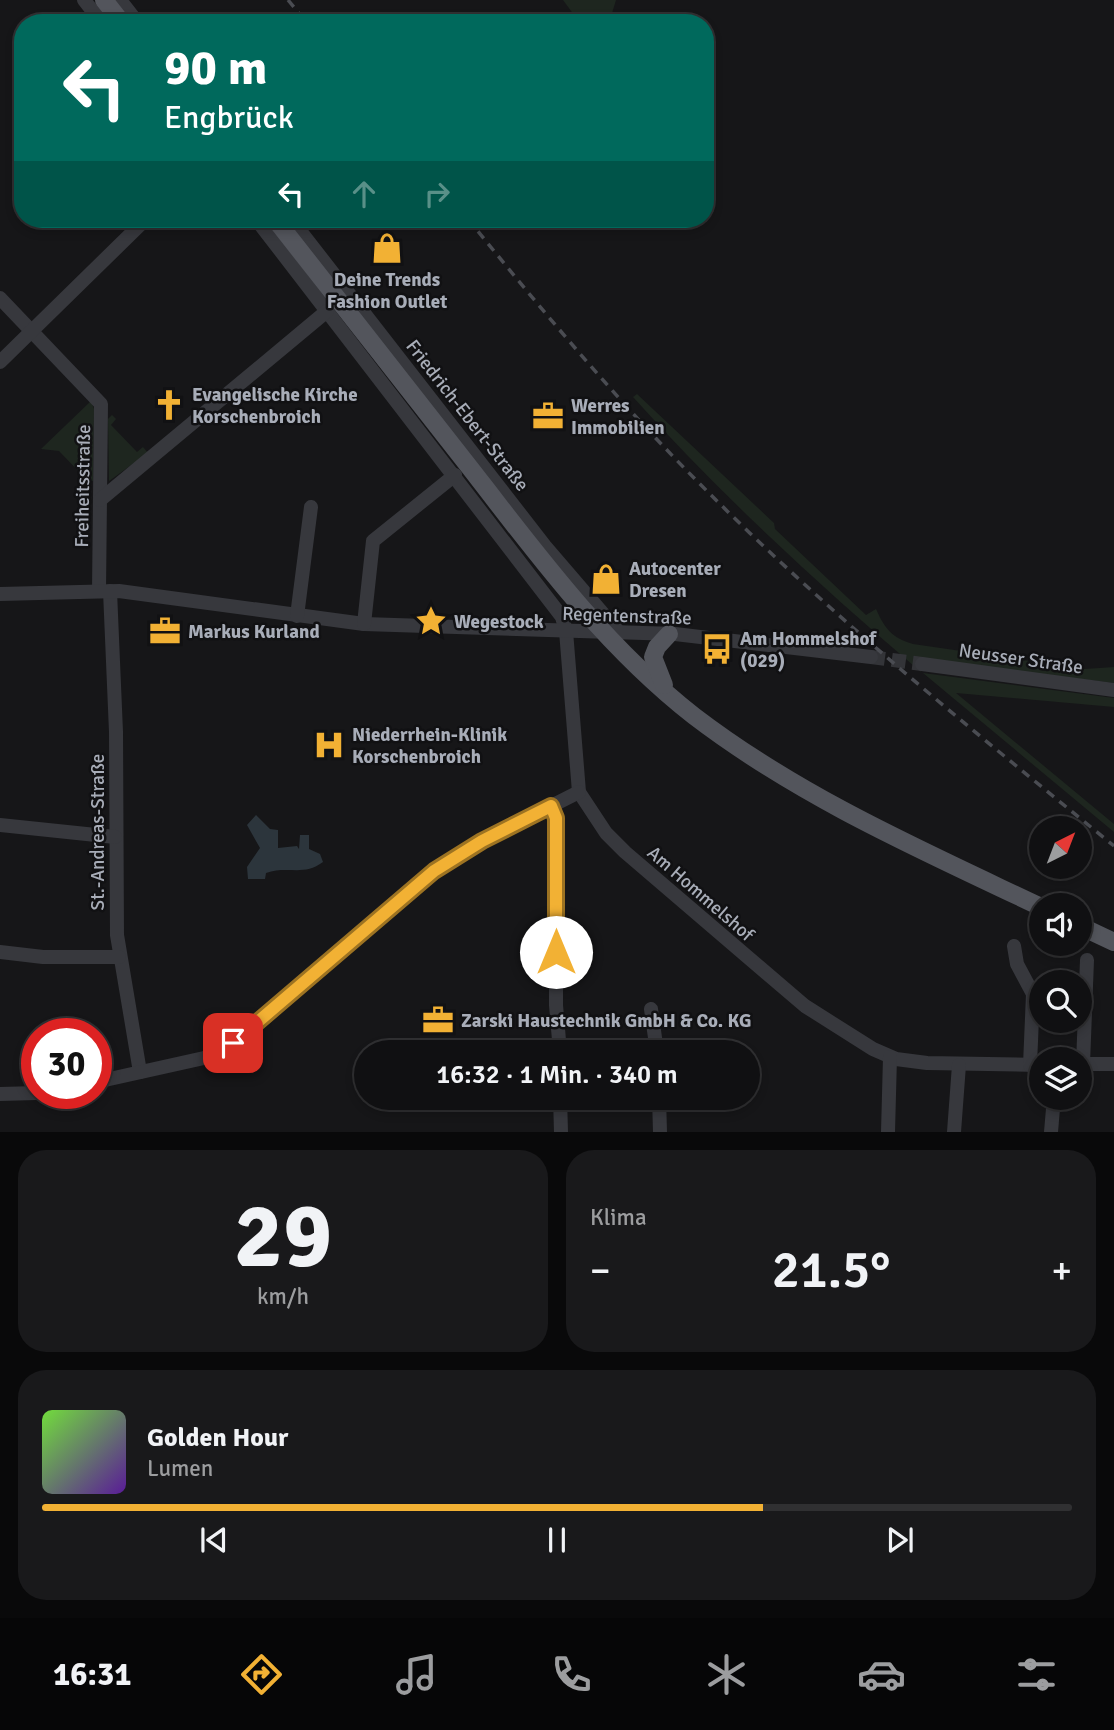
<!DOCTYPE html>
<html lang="de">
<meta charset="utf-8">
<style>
body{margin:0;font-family:Signika,sans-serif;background:#19191b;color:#f1f3f6;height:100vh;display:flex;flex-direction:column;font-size:26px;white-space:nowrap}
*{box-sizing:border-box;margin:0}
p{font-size:23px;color:#9c9d9f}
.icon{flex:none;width:38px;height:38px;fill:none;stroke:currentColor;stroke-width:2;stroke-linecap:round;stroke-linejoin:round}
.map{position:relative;height:1132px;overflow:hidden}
.sheet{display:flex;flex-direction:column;gap:18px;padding:18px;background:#09090a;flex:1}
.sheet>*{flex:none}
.guide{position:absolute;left:14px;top:14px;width:700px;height:214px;border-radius:28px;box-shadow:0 4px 10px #0003,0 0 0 2px #303032;background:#00695c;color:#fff;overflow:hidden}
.needle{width:46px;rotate:42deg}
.tools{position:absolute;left:1029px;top:816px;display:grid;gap:14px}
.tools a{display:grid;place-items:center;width:63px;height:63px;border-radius:50%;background:#101012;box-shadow:0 4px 10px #0003,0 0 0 2px #303032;font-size:35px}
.speed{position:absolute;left:21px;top:1018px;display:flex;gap:14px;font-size:35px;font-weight:700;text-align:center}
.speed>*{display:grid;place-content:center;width:91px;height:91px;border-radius:50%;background:#101012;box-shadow:0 4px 10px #0003,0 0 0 2px #303032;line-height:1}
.speed .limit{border:10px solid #d22;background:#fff;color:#111}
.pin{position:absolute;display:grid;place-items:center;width:60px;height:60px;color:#fff;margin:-30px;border-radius:14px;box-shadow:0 4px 10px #0006}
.me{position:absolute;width:77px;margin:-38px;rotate:0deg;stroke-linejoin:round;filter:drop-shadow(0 0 5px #0008)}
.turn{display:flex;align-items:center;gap:24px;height:147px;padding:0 35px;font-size:32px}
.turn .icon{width:91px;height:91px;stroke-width:2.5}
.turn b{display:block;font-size:49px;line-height:60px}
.lanes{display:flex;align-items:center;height:66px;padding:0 35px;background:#0003;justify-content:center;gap:35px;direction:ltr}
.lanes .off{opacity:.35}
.big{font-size:52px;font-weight:600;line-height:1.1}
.sheet .tile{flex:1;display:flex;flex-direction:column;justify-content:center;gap:10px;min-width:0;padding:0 24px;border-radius:28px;background:#19191b}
.sheet .dial{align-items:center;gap:0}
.dial b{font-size:91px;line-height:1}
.song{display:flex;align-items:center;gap:21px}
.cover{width:84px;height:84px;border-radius:10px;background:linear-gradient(135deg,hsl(100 70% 55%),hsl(270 70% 35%))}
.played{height:7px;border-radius:4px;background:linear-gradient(90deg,#f2b134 70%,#303032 70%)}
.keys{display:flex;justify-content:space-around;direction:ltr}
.heat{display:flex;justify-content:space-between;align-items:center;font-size:38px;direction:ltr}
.sheet .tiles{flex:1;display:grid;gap:18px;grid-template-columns:1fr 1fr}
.tile:last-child{grid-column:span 2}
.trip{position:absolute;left:354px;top:1040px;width:406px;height:70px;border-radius:35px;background:#101012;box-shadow:0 4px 10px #0003,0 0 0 2px #303032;font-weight:600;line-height:70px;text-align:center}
.menu{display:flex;height:112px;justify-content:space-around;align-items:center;background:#060607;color:#9c9d9f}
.menu .icon{width:49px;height:49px}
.menu .on{color:#f2b134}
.menu b{font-size:32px;color:#f1f3f6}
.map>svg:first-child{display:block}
.green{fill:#1e261f}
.water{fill:#2c353c}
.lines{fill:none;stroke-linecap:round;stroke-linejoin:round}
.minor-tunnel{stroke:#333438;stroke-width:14;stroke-dasharray:14 7;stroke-linecap:butt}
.minor{stroke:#37383d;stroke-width:14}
.major{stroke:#53555c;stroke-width:18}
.rail{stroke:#4a4c52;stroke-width:3.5;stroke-dasharray:9 7;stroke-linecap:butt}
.route-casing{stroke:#9d7322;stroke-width:18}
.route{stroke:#f2b134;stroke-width:12}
.labels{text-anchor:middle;stroke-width:5;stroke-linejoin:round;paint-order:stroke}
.poi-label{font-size:19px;font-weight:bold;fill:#a8adb8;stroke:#111113;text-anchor:start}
.street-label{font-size:19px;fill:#a8adb8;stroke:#111113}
</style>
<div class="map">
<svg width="1114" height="1132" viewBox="0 0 1114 1132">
<rect width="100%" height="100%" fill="#161618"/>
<g class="green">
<polygon points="563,0 616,0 609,23 580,23"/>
<path d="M637,394l137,129 1,6 91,86 10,-6c9,20 16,29 37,35l172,25 29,-2v16l-199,-24 6,13c-101,-86 -199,-176 -288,-275z"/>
<polygon points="91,401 94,409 93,481 87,480 59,451 41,449"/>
<polygon points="112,415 116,419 111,425 137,452 143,447 148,453 109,481 108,419"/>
<polygon points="923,673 1114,698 1114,707 956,693 1114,824 1114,832"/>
</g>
<path class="water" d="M256,815l14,14 8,1v18l19,-2 2,3 1,-14h9v14l11,5 3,8c-20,15 -35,3 -57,11l-1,6h-17l-1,-12 13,-19 -13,-23z"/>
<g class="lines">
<polyline class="minor-tunnel" points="871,657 922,664"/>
<g class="minor">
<polyline points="84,0 102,23"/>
<polyline points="120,0 138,23"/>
<polyline points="256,219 562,617 566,631 579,792 606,833 625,852 805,1006 873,1049 896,1059 927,1063 1041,1065"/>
<polyline points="291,219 545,546 618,631"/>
<polyline points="0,298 101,404 99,591"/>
<polyline points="0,362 146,219"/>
<polyline points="100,500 327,311"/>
<polyline points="110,591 116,732 117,935 140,1072"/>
<polyline points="0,594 119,591 364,624 675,634 871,657"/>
<polyline points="297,616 311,507"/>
<polyline points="364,624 373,541 455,475"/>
<polyline points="922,664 1114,690"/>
<polyline points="551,806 556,818 556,1005 560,1052"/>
<polyline points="0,825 115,837"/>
<polyline points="1014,946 1017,964 1033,994 1030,1065"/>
<polyline points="0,952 43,957 119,957"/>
<polyline points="651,1009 657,1052"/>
<polyline points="1080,1064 1114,1064"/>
<polyline points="1083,1064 1087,960"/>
<polyline points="96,1082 204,1058 226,1048 434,871 482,841 579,792"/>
<polyline points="0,1094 37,1093"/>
<polyline points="560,1097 561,1132"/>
<polyline points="659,1097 660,1132"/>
<polyline points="888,1132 890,1057"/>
<polyline points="954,1132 959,1065"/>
<polyline points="1051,1132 1054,1097"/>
</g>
<g class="major">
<polyline points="104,0 122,23"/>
<path d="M275,219c67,85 133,170 199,254 67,87 133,175 220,243 106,81 227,134 347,191"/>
<polyline points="664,685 653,657 657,647 669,634"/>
<polyline points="1080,926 1114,942"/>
</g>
<g class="rail">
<polyline points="288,0 307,23"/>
<path d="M468,219c77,95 156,190 244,277 126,126 264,237 402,350"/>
</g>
</g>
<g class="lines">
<defs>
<polyline id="route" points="233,1043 434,871 482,841 551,806 556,818 556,952"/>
</defs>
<use href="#route" class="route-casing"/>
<use href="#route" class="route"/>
</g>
<defs>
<symbol id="shop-bare" viewBox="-9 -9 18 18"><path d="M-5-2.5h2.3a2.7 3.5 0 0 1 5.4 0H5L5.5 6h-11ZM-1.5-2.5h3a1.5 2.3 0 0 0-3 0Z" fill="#f2b134" stroke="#111113" stroke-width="2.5" paint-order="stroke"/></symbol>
<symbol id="church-bare" viewBox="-9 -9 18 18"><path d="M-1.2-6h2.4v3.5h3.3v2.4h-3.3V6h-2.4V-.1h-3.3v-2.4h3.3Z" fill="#f2b134" stroke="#111113" stroke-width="2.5" paint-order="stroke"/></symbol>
<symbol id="office-bare" viewBox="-9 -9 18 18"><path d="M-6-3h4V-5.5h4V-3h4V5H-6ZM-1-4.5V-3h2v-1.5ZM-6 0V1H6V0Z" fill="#f2b134" stroke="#111113" stroke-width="2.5" paint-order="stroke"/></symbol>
<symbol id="sight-bare" viewBox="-9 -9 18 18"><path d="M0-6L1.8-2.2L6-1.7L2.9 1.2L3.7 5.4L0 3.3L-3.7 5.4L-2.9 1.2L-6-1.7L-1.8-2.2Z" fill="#f2b134" stroke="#111113" stroke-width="2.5" paint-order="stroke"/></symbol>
<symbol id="bus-bare" viewBox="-9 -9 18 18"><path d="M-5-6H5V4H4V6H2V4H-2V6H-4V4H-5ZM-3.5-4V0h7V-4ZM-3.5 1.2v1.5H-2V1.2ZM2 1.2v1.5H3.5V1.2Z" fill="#f2b134" stroke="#111113" stroke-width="2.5" paint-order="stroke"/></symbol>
<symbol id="hospital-bare" viewBox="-9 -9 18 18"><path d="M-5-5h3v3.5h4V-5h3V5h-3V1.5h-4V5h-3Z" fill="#f2b134" stroke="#111113" stroke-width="2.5" paint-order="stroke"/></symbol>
</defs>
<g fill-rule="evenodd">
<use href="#shop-bare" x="365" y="226" width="44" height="44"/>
<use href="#church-bare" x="147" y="383" width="44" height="44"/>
<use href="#office-bare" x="526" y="394" width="44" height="44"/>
<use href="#shop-bare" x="584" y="557" width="44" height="44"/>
<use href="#sight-bare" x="409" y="599" width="44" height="44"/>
<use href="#office-bare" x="143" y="609" width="44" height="44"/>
<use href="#bus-bare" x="695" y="627" width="44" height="44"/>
<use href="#hospital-bare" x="307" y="723" width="44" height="44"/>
<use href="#office-bare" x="416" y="998" width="44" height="44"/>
</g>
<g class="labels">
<g class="poi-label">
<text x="387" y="286" text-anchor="middle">Deine Trends<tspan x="387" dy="22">Fashion Outlet</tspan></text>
<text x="192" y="401">Evangelische Kirche<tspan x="192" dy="22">Korschenbroich</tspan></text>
<text x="571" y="412">Werres<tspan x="571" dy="22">Immobilien</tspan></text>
<text x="629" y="575">Autocenter<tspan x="629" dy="22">Dresen</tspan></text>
<text x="454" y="628">Wegestock</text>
<text x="188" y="638">Markus Kurland</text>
<text x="740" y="645">Am Hommelshof<tspan x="740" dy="22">(029)</tspan></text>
<text x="352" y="741">Niederrhein-Klinik<tspan x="352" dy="22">Korschenbroich</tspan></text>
<text x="461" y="1027">Zarski Haustechnik GmbH &amp; Co. KG</text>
</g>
<g class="street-label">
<text transform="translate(468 415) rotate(52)" y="7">Friedrich-Ebert-Straße</text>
<text transform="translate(82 486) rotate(-89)" y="7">Freiheitsstraße</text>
<text transform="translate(627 615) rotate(2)" y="7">Regentenstraße</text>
<text transform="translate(1021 658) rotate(8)" y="7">Neusser Straße</text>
<text transform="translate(97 832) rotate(-90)" y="7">St.-Andreas-Straße</text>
<text transform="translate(701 893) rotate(41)" y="7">Am Hommelshof</text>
</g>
</g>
</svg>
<div class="tools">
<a><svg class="needle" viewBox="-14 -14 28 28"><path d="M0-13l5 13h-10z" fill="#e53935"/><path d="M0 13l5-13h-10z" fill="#9c9d9f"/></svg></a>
<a><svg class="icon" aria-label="sound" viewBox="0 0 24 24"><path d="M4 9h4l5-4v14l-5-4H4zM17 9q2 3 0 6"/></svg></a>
<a><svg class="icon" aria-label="search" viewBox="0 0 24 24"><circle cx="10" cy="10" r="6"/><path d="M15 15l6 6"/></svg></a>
<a><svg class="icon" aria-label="layers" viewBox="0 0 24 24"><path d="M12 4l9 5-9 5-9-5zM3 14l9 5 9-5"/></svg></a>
</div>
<div class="speed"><div class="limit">30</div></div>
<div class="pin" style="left:233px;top:1043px;background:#d93025"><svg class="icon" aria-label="arrive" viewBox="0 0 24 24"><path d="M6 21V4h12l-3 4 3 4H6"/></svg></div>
<svg class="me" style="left:556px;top:952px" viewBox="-20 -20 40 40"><circle r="19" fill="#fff"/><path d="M0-13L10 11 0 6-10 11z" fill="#f2b134"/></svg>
<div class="trip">16:32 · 1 Min. · 340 m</div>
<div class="guide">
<div class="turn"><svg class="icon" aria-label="left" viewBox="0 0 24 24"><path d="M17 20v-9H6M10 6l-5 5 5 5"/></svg><div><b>90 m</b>Engbrück</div></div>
<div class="lanes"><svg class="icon" aria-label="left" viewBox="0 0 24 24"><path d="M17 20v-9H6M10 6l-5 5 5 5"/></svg><svg class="icon off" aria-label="ahead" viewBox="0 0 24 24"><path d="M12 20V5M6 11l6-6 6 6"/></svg><svg class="icon off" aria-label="right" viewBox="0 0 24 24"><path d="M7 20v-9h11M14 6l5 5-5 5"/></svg></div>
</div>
</div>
<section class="sheet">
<div class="tiles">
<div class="tile dial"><b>29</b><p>km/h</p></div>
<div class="tile"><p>Klima</p>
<div class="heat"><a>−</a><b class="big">21.5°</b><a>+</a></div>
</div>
<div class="tile">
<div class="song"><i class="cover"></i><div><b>Golden Hour</b><p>Lumen</p></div></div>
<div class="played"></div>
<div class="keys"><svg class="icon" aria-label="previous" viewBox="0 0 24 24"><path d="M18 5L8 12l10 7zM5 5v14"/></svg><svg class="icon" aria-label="pause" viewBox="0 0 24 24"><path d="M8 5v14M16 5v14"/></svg><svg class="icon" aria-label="next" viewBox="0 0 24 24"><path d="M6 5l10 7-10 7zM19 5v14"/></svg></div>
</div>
</div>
</section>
<nav class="menu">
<b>16:31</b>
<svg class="icon on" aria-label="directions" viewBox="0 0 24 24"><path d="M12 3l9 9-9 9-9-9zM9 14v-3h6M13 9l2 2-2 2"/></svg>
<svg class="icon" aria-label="music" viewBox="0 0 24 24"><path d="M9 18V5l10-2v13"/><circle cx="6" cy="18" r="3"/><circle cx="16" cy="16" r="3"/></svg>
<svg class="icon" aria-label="phone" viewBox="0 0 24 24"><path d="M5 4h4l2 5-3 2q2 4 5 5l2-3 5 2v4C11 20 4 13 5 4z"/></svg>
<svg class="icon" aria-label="climate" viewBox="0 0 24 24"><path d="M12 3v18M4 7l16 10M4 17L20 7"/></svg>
<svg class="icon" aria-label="car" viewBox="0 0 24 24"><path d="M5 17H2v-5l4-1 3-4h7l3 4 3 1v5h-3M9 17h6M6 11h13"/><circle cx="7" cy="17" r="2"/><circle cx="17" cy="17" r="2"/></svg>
<svg class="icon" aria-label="filters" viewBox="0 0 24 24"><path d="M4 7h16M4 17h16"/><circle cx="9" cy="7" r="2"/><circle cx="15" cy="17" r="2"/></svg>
</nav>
